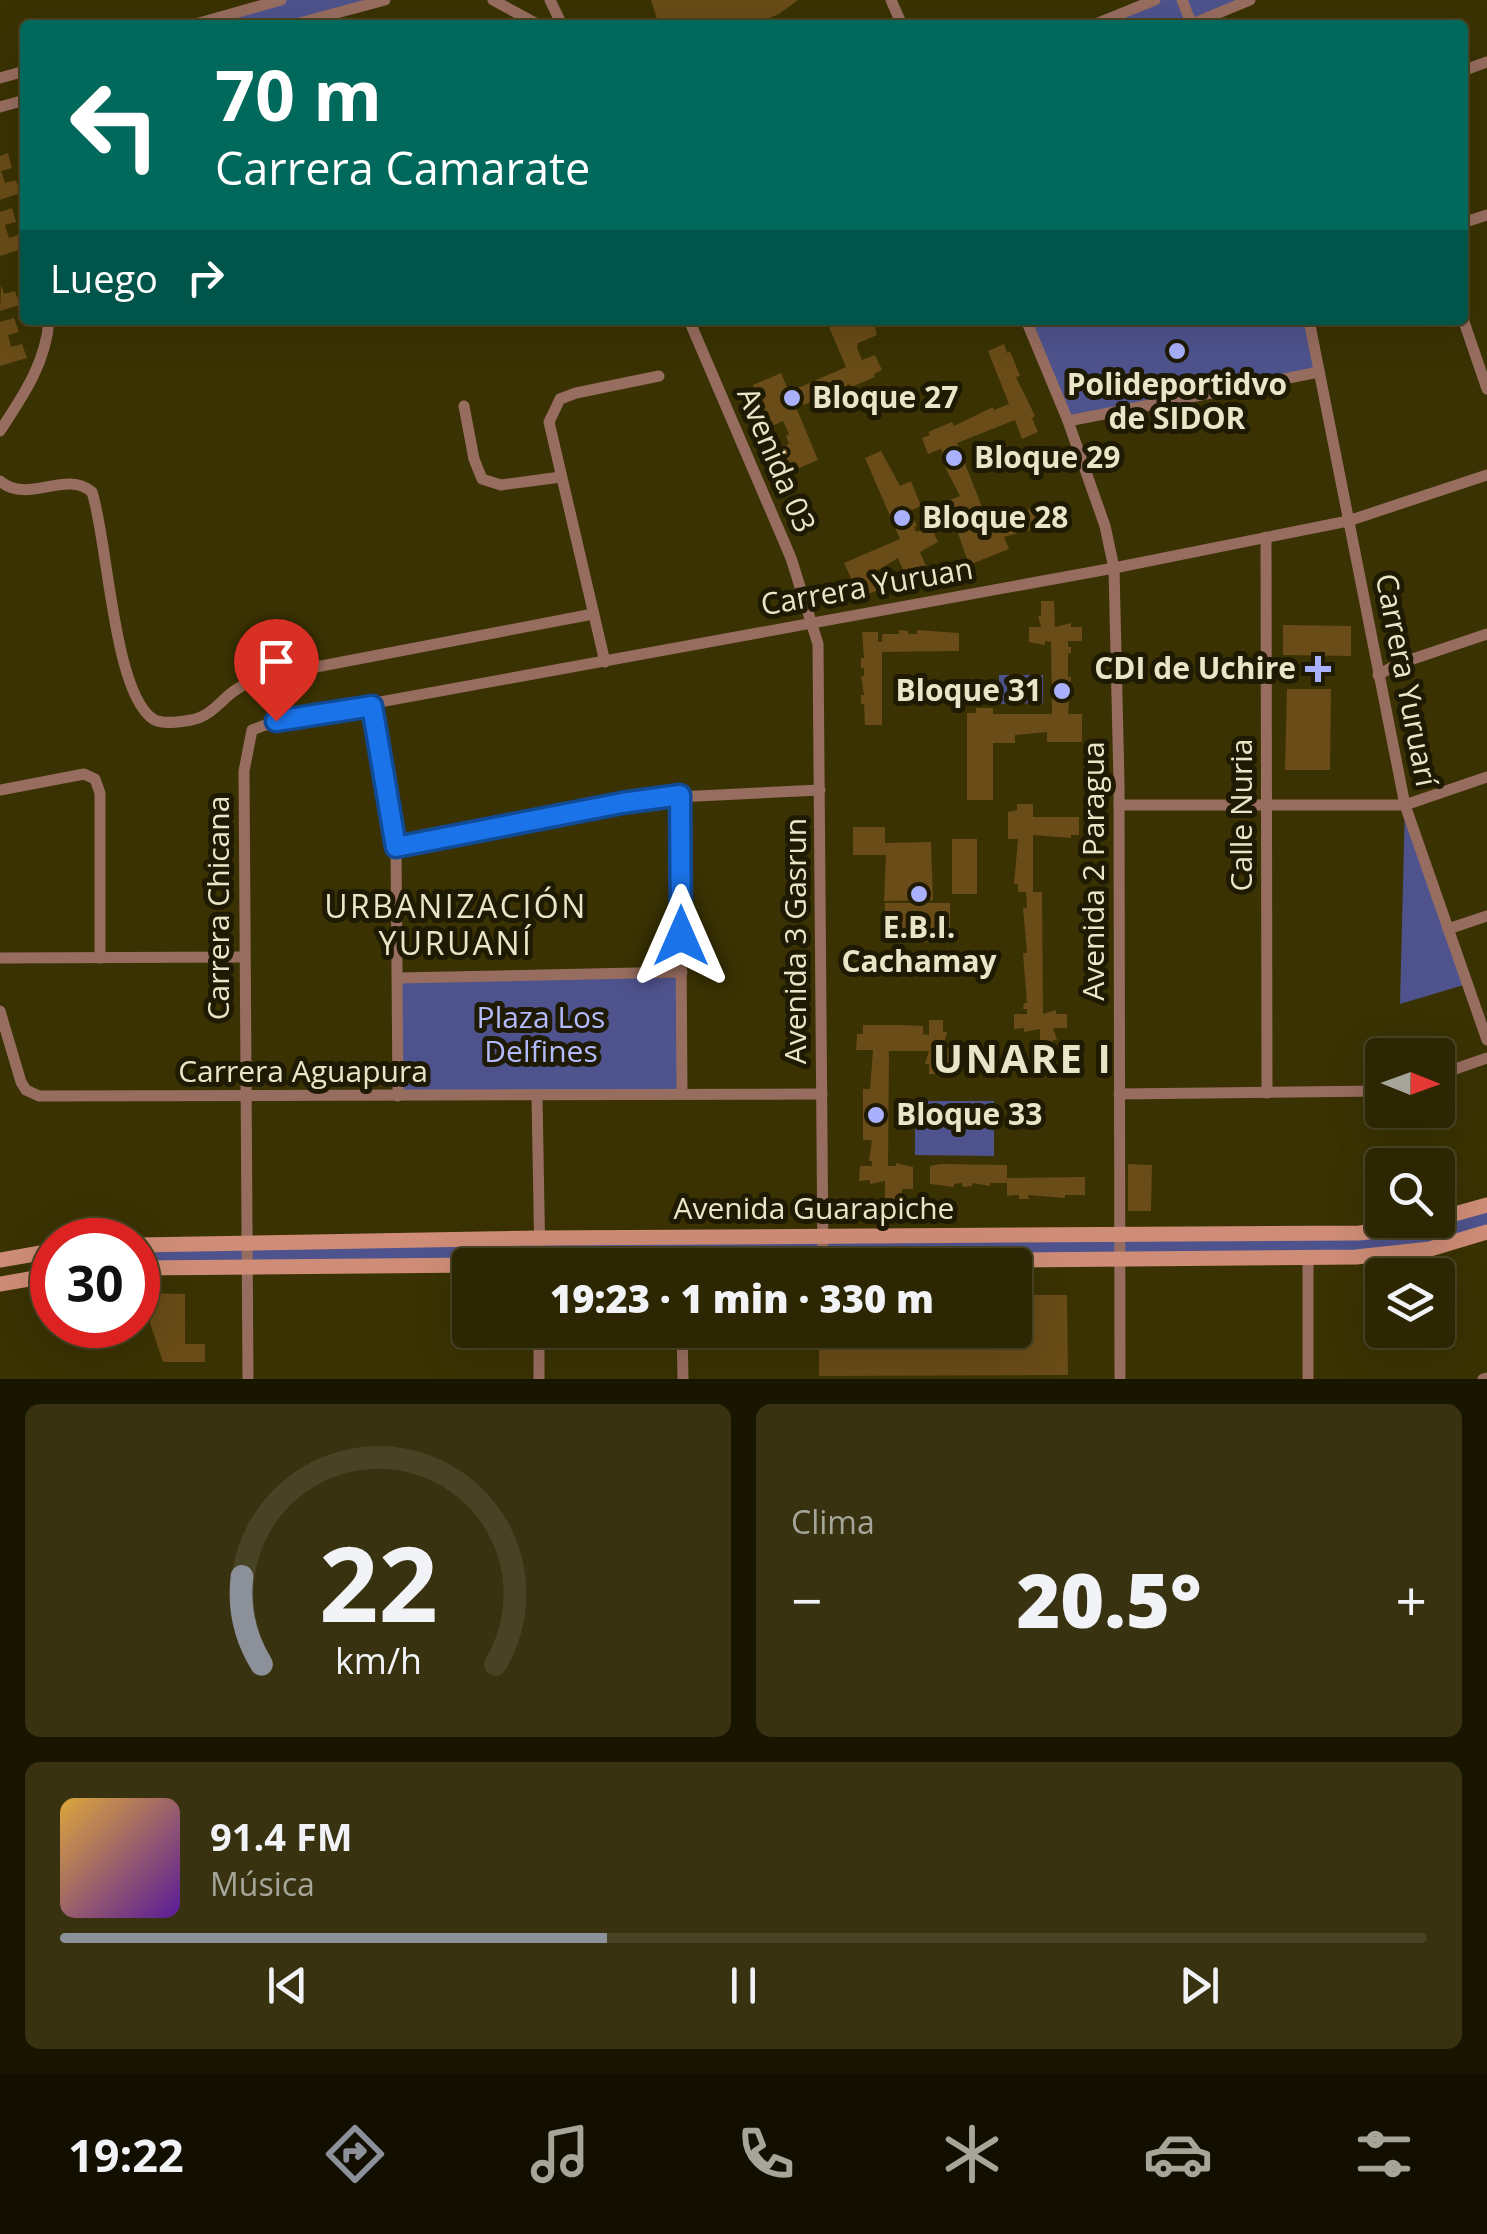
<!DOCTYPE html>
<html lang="es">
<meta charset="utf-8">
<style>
body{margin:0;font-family:"Open Sans",sans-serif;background:#383211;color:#f1f3f6;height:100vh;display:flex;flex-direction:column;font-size:38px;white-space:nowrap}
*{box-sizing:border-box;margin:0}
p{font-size:32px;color:#a6a599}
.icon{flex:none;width:55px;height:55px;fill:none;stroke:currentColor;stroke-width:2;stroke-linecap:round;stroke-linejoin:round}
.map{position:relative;height:1379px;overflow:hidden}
.drawer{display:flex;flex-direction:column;gap:25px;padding:25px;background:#181501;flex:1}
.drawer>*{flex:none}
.top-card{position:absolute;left:20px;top:20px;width:1448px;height:305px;border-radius:10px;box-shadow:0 10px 40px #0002,0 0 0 2px #484324;background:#00695c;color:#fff;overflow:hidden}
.needle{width:65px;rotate:91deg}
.buttons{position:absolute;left:1365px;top:1038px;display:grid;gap:20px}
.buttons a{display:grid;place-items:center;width:90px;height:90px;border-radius:10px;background:#2c2602;box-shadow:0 10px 40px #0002,0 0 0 2px #484324;font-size:50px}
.speed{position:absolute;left:30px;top:1218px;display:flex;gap:20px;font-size:50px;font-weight:700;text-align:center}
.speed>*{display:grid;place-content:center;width:130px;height:130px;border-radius:50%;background:#2c2602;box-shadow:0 10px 40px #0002,0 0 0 2px #484324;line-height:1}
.speed .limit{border:15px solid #d22;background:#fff;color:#111}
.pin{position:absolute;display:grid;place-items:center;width:85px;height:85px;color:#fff;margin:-102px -42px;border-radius:50% 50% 50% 0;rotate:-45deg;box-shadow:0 0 10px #0007}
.pin .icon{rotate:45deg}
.me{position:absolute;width:110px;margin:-55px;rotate:0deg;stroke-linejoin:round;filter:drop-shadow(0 0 8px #0008)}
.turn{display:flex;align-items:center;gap:35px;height:210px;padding:0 30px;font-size:45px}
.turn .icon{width:130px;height:130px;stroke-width:2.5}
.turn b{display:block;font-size:70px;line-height:85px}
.then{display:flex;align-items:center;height:95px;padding:0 30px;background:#0003;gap:20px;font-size:38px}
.big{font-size:75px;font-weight:800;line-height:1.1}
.drawer .card{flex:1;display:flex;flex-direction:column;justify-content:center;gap:15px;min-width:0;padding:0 35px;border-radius:15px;background:#383211}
.drawer .dial{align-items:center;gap:0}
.dial svg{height:260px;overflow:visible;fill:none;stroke:#484324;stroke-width:7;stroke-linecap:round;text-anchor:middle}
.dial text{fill:#f1f3f6;stroke:none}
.song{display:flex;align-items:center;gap:30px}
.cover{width:120px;height:120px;border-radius:15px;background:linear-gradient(135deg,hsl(40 70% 55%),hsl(270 70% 35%))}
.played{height:10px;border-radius:5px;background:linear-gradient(90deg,#8c9099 40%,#484324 40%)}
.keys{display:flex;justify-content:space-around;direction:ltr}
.heat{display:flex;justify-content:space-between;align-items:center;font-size:55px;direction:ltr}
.drawer .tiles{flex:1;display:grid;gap:25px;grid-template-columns:1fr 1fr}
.card:last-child{grid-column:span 2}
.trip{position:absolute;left:452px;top:1248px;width:580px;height:100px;border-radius:10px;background:#2c2602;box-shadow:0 10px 40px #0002,0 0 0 2px #484324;font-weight:800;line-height:100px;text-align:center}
.tabs{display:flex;height:160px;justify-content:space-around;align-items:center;background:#120f01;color:#a6a599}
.tabs .icon{width:70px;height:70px}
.tabs .active{color:#8c9099}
.tabs b{font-size:45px;color:#f1f3f6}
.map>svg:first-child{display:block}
.green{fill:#4f538d}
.building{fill:#694c17}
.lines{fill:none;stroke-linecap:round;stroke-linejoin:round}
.street{stroke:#976d5f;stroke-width:11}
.secondary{stroke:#cf8d77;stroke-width:15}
.route-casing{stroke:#114b97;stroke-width:25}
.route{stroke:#1a73e8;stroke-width:18}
.poi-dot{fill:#a9b0fc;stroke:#1e1a03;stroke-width:4}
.labels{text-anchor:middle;stroke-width:10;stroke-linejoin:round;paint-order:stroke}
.poi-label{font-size:30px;font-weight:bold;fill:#eae5c8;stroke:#1e1a03;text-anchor:start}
.street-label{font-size:30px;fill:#eae5c8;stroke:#1e1a03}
.park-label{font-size:30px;fill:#b3bafd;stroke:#1e1a03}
.neighbourhood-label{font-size:32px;letter-spacing:2.5px;fill:#eae5c8;stroke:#1e1a03}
.district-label{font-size:40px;font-weight:bold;letter-spacing:2.5px;fill:#eae5c8;stroke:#1e1a03}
</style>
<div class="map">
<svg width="1487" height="1379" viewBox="0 0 1487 1379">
<rect width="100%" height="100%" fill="#3a3203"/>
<g class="green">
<polygon points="281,0 385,0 292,25 192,25"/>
<polygon points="1156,0 1250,0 1192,25 1095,25"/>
<polygon points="1026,320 1309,320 1319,372 1068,421"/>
<polygon points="999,675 1043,675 1043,703 999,704"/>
<polygon points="1405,805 1467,984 1400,1004"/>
<polygon points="682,972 682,1094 398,1096 398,978"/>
<polygon points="915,1101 994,1101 994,1156 915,1155"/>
<polygon points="1487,1205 1487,1232 1430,1249 138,1268 138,1245 1359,1233"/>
</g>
<g class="building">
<polygon points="651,0 798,0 779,14 752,25 659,25"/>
<polygon points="8,153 12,168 1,171 5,183 16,180 20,193 0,200 0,156"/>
<polygon points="12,208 16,222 5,225 9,238 20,234 25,248 0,256 0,212"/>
<polygon points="1,284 4,294 15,291 20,305 0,311"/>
<polygon points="14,318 19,332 8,335 11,347 22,344 27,358 0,366 0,322"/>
<polygon points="826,320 845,320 846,324 849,320 873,320 877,335 858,343 857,348 862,360 875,355 882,370 874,374 875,377 851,387 850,384 833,391 834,395 796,407 818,460 790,472 780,448 789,444 786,436 789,434 783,421 770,427 753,385 781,373 789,392 846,367"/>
<polygon points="1004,344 1007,353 1010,351 1020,376 1016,377 1035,416 1032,418 1038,432 1022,439 1015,420 957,443 989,525 1045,503 1052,519 1037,524 1038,528 1004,537 1009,549 969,565 947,501 960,496 943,463 946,461 941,449 928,454 922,438 930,435 928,432 952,422 954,426 993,407 994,410 1009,404 988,351"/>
<polygon points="881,451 900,486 911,481 921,506 910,511 917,526 914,527 916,532 931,526 938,542 920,552 931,578 908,582 898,558 873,573 880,589 869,594 866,587 857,591 844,563 900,539 865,458"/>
<polygon points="1041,601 1054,601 1055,627 1071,623 1071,627 1082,627 1082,641 1068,641 1068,647 1071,647 1071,653 1068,653 1068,677 1071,677 1068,714 1082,714 1082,742 1047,742 1047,732 1015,735 1015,743 993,743 993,800 967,800 967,713 976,713 976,708 993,708 993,714 1052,714 1051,642 1045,641 1045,645 1029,642 1029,627 1041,627 1038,616 1041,616"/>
<polygon points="1283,625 1351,626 1351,656 1283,655"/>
<polygon points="899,630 908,631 908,634 917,634 917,630 959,633 959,651 882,652 882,725 865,725 864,704 861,704 861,695 864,695 861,676 864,676 864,668 861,668 861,658 864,658 862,632 878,632 878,642 882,642 882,634 899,634"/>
<polygon points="1287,689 1331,689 1330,770 1285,770"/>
<polygon points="1017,804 1033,804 1033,817 1079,817 1079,835 1071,835 1071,838 1033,835 1033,892 1042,892 1043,1014 1056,1010 1056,1014 1067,1014 1067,1028 1053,1028 1057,1040 1053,1040 1054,1055 1040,1055 1040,1029 1024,1032 1024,1028 1014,1029 1014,1014 1027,1014 1027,1009 1023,1009 1024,1003 1027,1003 1023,953 1027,953 1023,908 1027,908 1026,892 1018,892 1018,884 1014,884 1018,839 1008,839 1008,812 1017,810"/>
<polygon points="853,827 885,827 885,843 931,842 933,900 884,901 886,855 853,855"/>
<rect x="952" y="839" width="25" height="55"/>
<rect x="885" y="903" width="65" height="39"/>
<polygon points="929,1020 943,1020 943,1032 947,1032 943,1048 969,1048 969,1061 954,1061 954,1065 943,1061 943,1074 929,1074 929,1064 925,1064 929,1051 889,1051 888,1166 896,1166 896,1163 913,1167 913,1189 902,1189 902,1193 899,1193 898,1208 885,1207 885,1181 870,1184 870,1180 859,1181 860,1166 872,1166 872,1161 869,1161 872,1140 863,1140 863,1089 870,1089 873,1050 856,1050 857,1034 863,1034 863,1025 903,1025 923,1026 923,1034 929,1035"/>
<polygon points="941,1164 1007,1165 1007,1178 1085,1177 1085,1195 1065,1195 1065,1198 1028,1195 1029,1199 1019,1199 1019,1195 1007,1196 1007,1183 990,1183 990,1186 972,1183 972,1186 963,1187 962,1183 954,1184 954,1187 930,1184 930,1166"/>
<polygon points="1128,1164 1152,1165 1151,1211 1128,1211"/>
<polygon points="140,1293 185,1294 185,1344 205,1344 205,1362 163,1362"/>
<polygon points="1015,1295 1067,1295 1068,1375 819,1376 819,1330 873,1330 873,1345 1012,1345"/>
</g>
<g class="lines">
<g class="street">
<polyline points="493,0 539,25"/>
<polyline points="550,0 562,25"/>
<polyline points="891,0 902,25"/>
<polyline points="1182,0 1192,25"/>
<polyline points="1192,24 1250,0"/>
<polyline points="192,25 281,0"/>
<polyline points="292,25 385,0"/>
<polyline points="1093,25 1155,0"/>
<polyline points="1462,71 1487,62"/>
<polyline points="0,78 25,71"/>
<polyline points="0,107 25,100"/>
<polyline points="1462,223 1487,215"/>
<polyline points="1462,316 1487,389"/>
<polyline points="689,320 791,558 818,644 823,1261"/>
<polyline points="1026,320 1068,421 1105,526 1114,568 1119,783 1120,1379"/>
<polyline points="1309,320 1405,805 1487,1040"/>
<polyline points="464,406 474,459 482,479 501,485 561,477"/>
<polyline points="1068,421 1319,372"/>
<path d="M0,431c23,-35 46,-68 49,-111"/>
<path d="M0,481c28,24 65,-12 92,11 16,49 21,200 61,227 10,6 27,3 38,1 19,-3 28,-18 43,-29 11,-8 22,-11 35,-15l324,-62"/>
<polyline points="1266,537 1267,1093"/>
<polyline points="605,662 549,422 560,399 576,393 659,376"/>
<polyline points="1378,675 1398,664 1487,634"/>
<polyline points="372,705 396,847 398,1096"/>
<polyline points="0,790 84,774 95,779 100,793 100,958"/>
<polyline points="680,795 682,1094"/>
<polyline points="1119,805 1405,805 1487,777"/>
<polyline points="396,847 657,798 820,790"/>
<polyline points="1448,929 1487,916"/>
<polyline points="0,958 244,957"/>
<polyline points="398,978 682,972"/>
<polyline points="0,1011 21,1082 26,1090 39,1096 822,1094"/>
<polyline points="1438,1075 1487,1058"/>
<polyline points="1119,1094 1382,1091"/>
<polyline points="537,1096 540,1265"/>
<polyline points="1308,1258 1308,1379"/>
<polyline points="682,1330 683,1379"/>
<polyline points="248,1379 244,771 252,730 276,721 1114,568 1348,521 1487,475"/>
<polyline points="539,1379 539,1330"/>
<polyline points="1483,1379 1487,1378"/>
</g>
<g class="secondary">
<polyline points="138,1245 540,1238 1359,1233 1404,1228 1487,1205"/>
<polyline points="0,1260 52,1251"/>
<polyline points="138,1268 1356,1257 1430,1249 1487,1232"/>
<polyline points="0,1284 52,1275"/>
</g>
</g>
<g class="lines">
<defs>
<polyline id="route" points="276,721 372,706 396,847 622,803 680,795 681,936"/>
</defs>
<use href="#route" class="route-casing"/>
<use href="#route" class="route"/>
</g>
<g class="poi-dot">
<circle cx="1177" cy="351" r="10"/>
<circle cx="792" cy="398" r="10"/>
<circle cx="954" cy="458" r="10"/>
<circle cx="902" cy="518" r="10"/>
<path d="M1313 654h10v10h10v10h-10v10h-10v-10h-10v-10h10z"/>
<circle cx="1062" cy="691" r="10"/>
<circle cx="919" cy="894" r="10"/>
<circle cx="876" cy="1115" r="10"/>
</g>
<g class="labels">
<g class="poi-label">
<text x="1177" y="395" text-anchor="middle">Polideportidvo<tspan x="1177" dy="34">de SIDOR</tspan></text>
<text x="812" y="408">Bloque 27</text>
<text x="974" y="468">Bloque 29</text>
<text x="922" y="528">Bloque 28</text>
<text x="1296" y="679" text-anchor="end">CDI de Uchire</text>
<text x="1042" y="701" text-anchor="end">Bloque 31</text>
<text x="919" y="938" text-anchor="middle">E.B.I.<tspan x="919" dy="34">Cachamay</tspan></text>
<text x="896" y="1125">Bloque 33</text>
</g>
<g class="street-label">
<text transform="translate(776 460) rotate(67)" y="10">Avenida 03</text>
<text transform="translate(867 587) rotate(-10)" y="10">Carrera Yuruan</text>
<text transform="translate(1406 680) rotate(79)" y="10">Carrera Yuruarí</text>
<text transform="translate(1242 815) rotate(-90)" y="10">Calle Nuria</text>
<text transform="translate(1094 871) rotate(-90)" y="10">Avenida 2 Paragua</text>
<text transform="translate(219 908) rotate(-90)" y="10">Carrera Chicana</text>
<text transform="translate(796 941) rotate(-90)" y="10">Avenida 3 Gasrun</text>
<text x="303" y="1082">Carrera Aguapura</text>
<text x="814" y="1219">Avenida Guarapiche</text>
</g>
<g class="park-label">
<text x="541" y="1028">Plaza Los<tspan x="541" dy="34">Delfines</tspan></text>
</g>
<g class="neighbourhood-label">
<text x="456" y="918">URBANIZACIÓN<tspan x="456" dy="37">YURUANÍ</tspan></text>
</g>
<g class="district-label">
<text x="1023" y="1073">UNARE I</text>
</g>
</g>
</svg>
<div class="buttons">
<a><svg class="needle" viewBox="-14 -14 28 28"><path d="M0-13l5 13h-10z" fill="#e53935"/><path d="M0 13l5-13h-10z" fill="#a6a599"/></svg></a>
<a><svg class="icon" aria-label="search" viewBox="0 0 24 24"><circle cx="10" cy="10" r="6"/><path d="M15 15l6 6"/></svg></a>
<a><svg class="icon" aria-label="layers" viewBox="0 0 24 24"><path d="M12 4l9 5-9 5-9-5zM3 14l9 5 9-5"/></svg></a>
</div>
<div class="speed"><div class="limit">30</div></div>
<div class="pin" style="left:276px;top:721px;background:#d93025"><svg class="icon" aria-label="arrive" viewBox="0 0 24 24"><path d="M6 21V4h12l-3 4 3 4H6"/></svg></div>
<svg class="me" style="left:681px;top:936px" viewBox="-20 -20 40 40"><path d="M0-17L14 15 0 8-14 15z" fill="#1a73e8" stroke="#fff" stroke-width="4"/></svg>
<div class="trip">19:23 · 1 min · 330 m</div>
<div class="top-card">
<div class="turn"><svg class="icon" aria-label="left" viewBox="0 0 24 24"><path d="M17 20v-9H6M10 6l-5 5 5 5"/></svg><div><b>70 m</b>Carrera Camarate</div></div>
<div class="then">Luego<svg class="icon" aria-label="right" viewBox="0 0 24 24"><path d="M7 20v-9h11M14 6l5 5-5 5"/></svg></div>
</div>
</div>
<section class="drawer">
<div class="tiles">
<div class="card dial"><svg viewBox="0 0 100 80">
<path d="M14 69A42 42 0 1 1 86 69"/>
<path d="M14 69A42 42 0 0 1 8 42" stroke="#8c9099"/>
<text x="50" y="56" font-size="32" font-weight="700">22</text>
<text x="50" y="72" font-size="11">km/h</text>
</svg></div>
<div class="card"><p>Clima</p>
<div class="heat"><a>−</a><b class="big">20.5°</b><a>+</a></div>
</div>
<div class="card">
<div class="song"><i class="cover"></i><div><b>91.4 FM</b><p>Música</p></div></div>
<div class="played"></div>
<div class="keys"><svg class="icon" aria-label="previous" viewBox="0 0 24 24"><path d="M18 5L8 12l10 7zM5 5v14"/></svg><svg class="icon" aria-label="pause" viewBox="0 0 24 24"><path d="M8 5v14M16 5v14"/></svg><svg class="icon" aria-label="next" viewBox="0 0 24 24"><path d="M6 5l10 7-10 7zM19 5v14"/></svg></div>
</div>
</div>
</section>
<nav class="tabs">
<b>19:22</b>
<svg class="icon active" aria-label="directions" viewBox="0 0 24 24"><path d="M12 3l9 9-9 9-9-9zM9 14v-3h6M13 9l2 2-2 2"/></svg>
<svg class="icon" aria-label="music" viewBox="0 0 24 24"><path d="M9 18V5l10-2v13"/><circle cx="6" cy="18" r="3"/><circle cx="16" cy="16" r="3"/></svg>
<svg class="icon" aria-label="phone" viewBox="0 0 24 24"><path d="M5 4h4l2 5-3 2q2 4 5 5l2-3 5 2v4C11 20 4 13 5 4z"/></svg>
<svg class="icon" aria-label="climate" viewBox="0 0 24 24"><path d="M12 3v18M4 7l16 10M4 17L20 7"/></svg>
<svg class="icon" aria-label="car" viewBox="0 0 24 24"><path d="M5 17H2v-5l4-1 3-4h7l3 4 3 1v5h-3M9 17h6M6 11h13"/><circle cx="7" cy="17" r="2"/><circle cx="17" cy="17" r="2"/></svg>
<svg class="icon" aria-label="filters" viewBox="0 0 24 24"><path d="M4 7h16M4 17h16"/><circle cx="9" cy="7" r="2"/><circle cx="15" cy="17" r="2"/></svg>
</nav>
